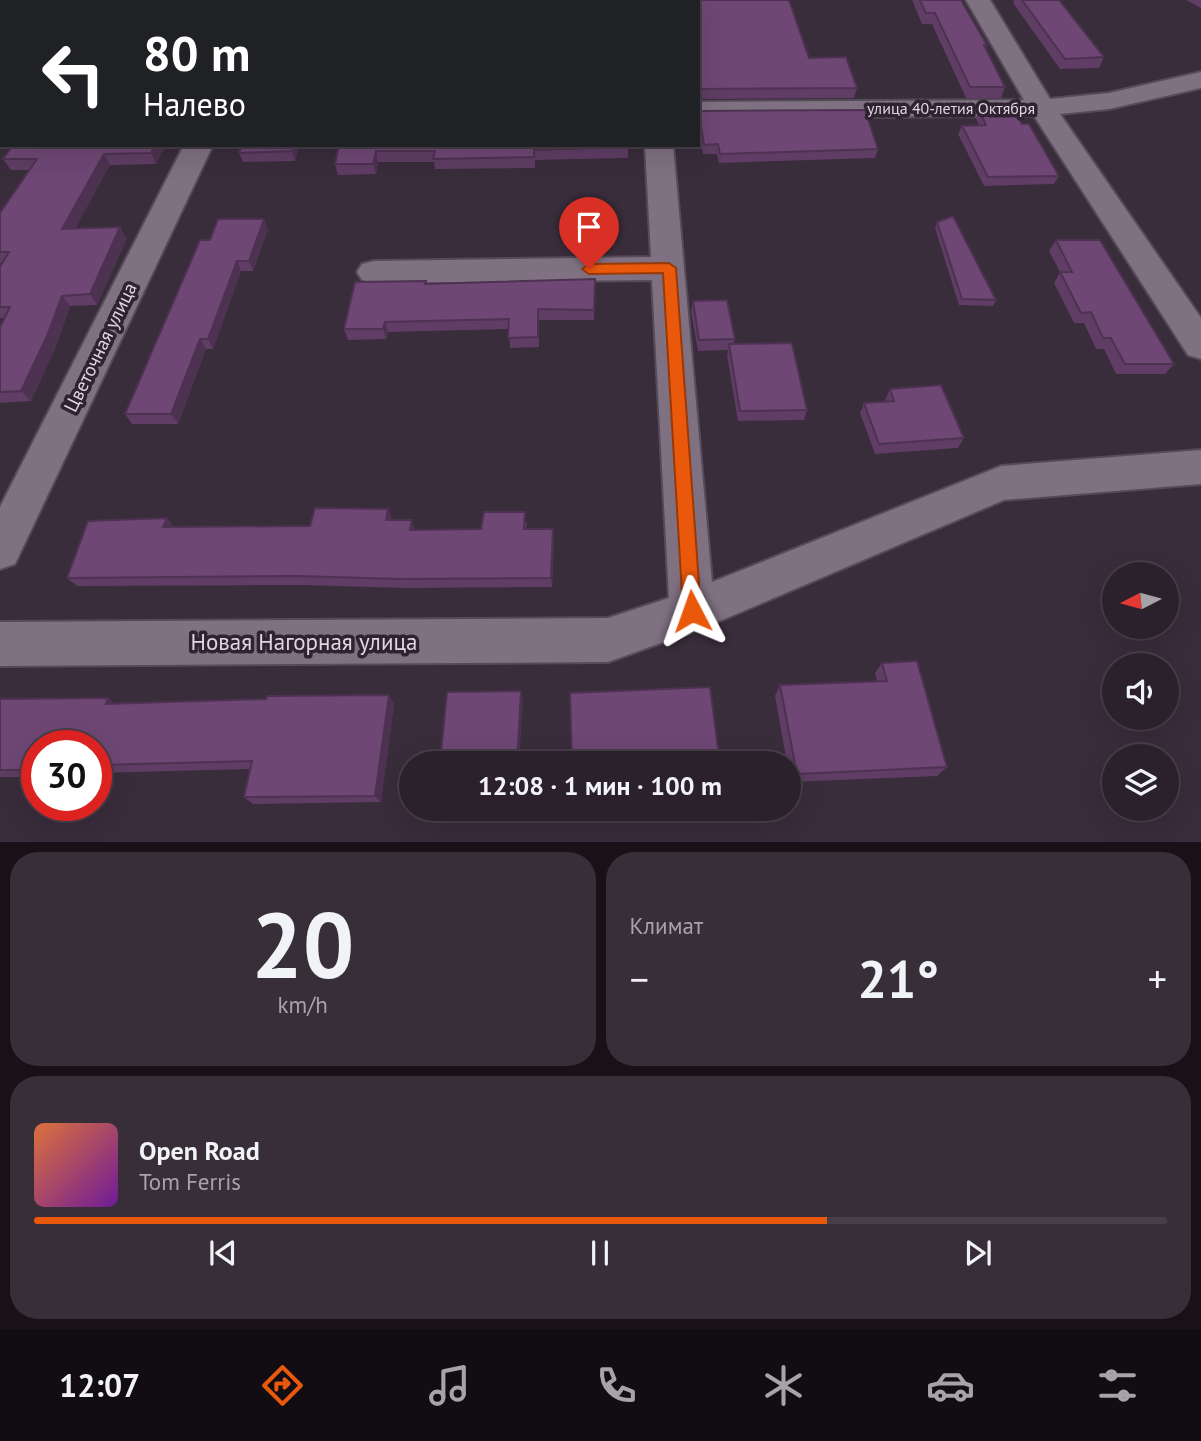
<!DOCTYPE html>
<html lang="ru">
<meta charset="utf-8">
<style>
body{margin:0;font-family:"PT Sans",sans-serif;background:#372e38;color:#f1f3f6;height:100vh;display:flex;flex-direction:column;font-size:26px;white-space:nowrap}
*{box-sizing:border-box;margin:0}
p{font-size:23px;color:#a6a3a9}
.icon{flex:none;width:38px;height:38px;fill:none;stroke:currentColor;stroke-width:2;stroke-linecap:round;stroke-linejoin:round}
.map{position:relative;height:842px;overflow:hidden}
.drawer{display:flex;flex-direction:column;gap:10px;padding:10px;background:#181218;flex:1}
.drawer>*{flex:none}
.hud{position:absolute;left:0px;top:0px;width:700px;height:147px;box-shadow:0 7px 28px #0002,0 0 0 2px #473e48;background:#202124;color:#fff;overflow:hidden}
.needle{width:46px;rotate:264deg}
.controls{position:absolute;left:1102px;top:562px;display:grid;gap:14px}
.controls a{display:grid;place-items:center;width:77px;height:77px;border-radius:50%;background:#2b212c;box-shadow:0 7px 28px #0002,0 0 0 2px #473e48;font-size:35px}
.speed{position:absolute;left:21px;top:730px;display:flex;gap:14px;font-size:35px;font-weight:700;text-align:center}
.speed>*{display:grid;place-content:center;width:91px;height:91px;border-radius:50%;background:#2b212c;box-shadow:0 7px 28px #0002,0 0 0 2px #473e48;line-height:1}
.speed .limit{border:10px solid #d22;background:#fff;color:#111}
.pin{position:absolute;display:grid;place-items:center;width:60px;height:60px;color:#fff;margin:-72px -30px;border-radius:50% 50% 50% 0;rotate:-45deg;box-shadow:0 0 7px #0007}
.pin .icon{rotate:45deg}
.me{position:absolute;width:77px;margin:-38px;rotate:356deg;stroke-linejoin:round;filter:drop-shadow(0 0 5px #0008)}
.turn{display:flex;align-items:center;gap:24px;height:147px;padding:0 28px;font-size:32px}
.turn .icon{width:91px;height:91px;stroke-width:2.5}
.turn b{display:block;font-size:49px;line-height:60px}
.big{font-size:52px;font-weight:700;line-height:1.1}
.drawer .card{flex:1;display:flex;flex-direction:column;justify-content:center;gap:10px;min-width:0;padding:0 24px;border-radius:28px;background:#372e38}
.drawer .dial{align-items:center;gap:0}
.dial b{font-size:91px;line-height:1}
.song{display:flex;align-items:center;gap:21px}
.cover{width:84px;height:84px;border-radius:10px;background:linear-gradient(135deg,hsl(20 70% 55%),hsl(280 70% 35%))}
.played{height:7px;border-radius:4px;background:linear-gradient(90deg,#ea580c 70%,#473e48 70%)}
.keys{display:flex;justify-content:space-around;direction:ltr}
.heat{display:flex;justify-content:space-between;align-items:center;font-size:38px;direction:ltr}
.drawer .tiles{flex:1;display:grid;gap:10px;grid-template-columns:1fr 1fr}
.card:last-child{grid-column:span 2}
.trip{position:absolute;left:399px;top:751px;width:402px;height:70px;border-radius:35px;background:#2b212c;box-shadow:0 7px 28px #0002,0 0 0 2px #473e48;font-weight:700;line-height:70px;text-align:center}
.dock{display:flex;height:112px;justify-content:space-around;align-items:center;background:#110d12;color:#a6a3a9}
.dock .icon{width:49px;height:49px}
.dock .on{color:#ea580c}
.dock b{font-size:32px;color:#f1f3f6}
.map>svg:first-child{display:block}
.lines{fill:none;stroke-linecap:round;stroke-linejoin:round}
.minor-casing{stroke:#554a57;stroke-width:4}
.minor{fill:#7f7082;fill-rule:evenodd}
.wall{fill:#5f3d64}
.shaded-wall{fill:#4d3251}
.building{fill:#6e4774;stroke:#4d3251;stroke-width:2}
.route{fill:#ea580c;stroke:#983908;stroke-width:2}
.labels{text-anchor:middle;stroke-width:7;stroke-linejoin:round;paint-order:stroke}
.far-street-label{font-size:16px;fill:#dfd6e0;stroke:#2f2231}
.street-label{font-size:19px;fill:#dfd6e0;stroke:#2f2231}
.near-street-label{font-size:23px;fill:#dfd6e0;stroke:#2f2231}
</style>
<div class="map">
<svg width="1201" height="843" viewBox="0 0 1201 843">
<rect width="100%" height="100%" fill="#392c3b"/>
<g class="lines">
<defs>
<g id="minor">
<polygon points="264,0 288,0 263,2"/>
<polygon points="634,0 658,0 659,2 635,2"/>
<polygon points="966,0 990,0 1050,99 1109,93 1201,72 1201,88 1109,109 1060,114 1201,318 1201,359 1188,355 1034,116 698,118 698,102 1024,100"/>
<rect x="0" y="101" width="2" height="16"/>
<polygon points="184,145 213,145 15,564 0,569 0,507"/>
<polygon points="645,145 673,145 712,582 1001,466 1201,450 1201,484 1004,500 708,626 608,662 0,666 0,622 608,618 669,598 652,280 374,283 362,280 357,272 362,264 374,261 651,257"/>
</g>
</defs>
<use href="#minor" class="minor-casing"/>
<use href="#minor" class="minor"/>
</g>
<g class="wall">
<polygon points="678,0 789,0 809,58 857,88 854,98 698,99 698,2 678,2"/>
<polygon points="912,0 961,0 987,45 986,48 1005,87 1001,98 966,98 932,24 922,24"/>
<polygon points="1014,0 1059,0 1104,57 1099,68 1060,69 1013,3"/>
<polygon points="1186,0 1201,0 1201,8"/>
<polygon points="979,110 1022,124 1059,176 1054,184 984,186 958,134 962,126 979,125 976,119"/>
<polygon points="699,111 878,149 875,158 719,163 717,154 703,154 698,124"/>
<polygon points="13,145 166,145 156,164 110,165 75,228 127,238 97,305 70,306 56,346 31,401 0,403 0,327 4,318 0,318 0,267 2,263 0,263 0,213 29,170 11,170 3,159"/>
<polygon points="300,145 295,161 243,162 239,153"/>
<polygon points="339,145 628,145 628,158 535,160 535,168 435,169 434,162 378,162 376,174 338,175 335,164"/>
<polygon points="937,222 996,300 993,306 959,305 935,228"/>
<polygon points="268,229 253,271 241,271 213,349 206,349 178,424 132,424 125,414 210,240"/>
<polygon points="1056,240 1174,364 1165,374 1116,374 1104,349 1096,349 1084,323 1074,323 1054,283 1060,272 1049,251"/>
<polygon points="595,279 594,320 539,320 539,347 510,348 509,329 388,332 386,339 348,340 344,329 426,284"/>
<polygon points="693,301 735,339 734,344 807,410 804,420 738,421 727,355 728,350 698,351 691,312"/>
<polygon points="890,389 964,438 958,448 875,454 860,413 864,403 886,401 885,400"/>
<polygon points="388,509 392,520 415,530 481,529 527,522 526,529 554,539 552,587 405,588 303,585 77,586 67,578 174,527 310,526"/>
<polygon points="882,663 947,767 937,776 791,782 789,763 787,763 775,696 780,685 877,681 875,673"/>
<polygon points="570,693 720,763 572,763"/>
<polygon points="389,695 394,704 381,802 253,804 244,797 250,769 96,773 96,746 37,746 37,777 0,777 0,699 115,703"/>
</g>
<g class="shaded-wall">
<polygon points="155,145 166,145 156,164 151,153"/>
<polygon points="294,145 300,145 295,161 292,151"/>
<polygon points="376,151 378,162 376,174 373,164"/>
<polygon points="104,154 110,165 69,240 62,229"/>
<polygon points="264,219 268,229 253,271 249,261"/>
<polygon points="120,227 127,238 97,305 90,294"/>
<polygon points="237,261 241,271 213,349 208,339"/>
<polygon points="62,296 70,306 56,346 31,401 21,391"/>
<polygon points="385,322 388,332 386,339 383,329"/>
<polygon points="200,339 206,349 178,424 171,414"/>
<polygon points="388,509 392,519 390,529 386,520"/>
<polygon points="167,518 174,527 163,527"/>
<polygon points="412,520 415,529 410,530"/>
<polygon points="553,529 554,539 552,587 551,578"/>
<polygon points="521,691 523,698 519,763 517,763"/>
<polygon points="389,695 394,704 381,802 375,796"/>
<polygon points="108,698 119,706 106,704"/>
</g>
<g class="building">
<polygon points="0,0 55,0 54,2 2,2 2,75 0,75"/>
<polygon points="178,0 231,0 230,2 177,2"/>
<polygon points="301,0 344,0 343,2 300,2"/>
<rect x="554" y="0" width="74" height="2"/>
<polygon points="680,0 789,0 809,58 846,57 857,88 699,89 698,91 698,2 680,2"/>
<polygon points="920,0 961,0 987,45 984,45 1005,87 970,87 935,13 926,13"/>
<polygon points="1022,0 1059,0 1104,57 1065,59"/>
<polygon points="865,110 878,149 720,154 718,144 704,145 699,111"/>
<polygon points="979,110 1015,110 1022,124 1029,124 1059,176 988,177 962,126 986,125"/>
<polygon points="13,145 155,145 151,153 104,154 62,229 120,227 90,294 62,296 47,336 21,391 0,392 0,327 10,307 0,307 0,267 9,252 0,252 0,213 37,159 3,159"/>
<polygon points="242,145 294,145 292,151 239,153"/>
<polygon points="339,145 628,145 628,147 534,150 534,157 433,159 435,151 376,151 373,164 335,164"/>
<polygon points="953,216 996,300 962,299 937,222"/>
<polygon points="218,219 264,219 249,261 237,261 208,339 200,339 171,414 125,414 200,240 210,240"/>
<polygon points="1056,240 1100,240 1174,364 1125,364 1111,338 1103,338 1091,312 1081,313 1060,272 1072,272"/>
<polygon points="595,279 594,310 538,309 538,337 508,338 509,319 385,322 383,329 344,329 355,282 426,281 425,284"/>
<polygon points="727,300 735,339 699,340 693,301"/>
<polygon points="792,343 807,410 740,411 729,344"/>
<polygon points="941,385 964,438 879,444 864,403 894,401 890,389"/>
<polygon points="315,508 388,509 386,520 412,520 410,530 481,529 484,512 525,512 524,529 553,529 551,578 401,579 297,576 67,578 88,521 167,518 163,527 310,526"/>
<polygon points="917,661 947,767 797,774 780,685 887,681 882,663"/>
<polygon points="710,687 720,763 671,763 671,755 572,760 570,693"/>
<polygon points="521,691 517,763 440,763 447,692"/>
<polygon points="389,695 375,796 244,797 252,761 96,765 96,746 37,746 37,770 0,770 0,699 108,698 106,704 266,699 267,696"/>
</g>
<polygon class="route" points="669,263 676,268 701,611 699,617 692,619 686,617 683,611 663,273 589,274 582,269 589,264"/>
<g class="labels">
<g class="far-street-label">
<text x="951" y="114">улица 40-летия Октября</text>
</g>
<g class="street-label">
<text transform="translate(100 347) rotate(-64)" y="7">Цветочная улица</text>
</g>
<g class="near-street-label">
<text x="304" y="650">Новая Нагорная улица</text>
</g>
</g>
</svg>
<div class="controls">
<a><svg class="needle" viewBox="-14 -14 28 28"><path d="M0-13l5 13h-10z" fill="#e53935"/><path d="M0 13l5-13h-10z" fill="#a6a3a9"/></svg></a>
<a><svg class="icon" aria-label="sound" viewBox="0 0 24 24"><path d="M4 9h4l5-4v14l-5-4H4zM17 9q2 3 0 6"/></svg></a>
<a><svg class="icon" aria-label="layers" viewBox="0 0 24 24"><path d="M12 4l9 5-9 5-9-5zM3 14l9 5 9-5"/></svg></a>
</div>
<div class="speed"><div class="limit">30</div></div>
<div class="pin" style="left:589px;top:269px;background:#d93025"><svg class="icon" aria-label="arrive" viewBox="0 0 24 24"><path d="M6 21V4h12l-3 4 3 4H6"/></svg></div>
<svg class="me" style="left:692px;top:611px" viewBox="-20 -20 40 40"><path d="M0-17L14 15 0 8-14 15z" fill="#ea580c" stroke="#fff" stroke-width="4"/></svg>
<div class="trip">12:08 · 1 мин · 100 m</div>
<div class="hud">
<div class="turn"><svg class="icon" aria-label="left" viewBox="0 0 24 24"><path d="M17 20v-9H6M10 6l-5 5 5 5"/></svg><div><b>80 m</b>Налево</div></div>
</div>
</div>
<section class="drawer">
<div class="tiles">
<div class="card dial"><b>20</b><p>km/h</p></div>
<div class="card"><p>Климат</p>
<div class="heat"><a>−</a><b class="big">21°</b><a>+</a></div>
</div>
<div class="card">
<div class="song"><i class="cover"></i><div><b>Open Road</b><p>Tom Ferris</p></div></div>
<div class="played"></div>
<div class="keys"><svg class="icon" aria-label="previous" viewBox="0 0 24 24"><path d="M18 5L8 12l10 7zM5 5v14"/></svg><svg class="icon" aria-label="pause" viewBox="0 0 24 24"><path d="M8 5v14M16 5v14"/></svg><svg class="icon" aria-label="next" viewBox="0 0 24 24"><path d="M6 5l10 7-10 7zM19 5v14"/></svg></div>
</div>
</div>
</section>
<nav class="dock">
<b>12:07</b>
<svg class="icon on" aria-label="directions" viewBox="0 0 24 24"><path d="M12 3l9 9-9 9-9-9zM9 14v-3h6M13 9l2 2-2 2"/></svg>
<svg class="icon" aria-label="music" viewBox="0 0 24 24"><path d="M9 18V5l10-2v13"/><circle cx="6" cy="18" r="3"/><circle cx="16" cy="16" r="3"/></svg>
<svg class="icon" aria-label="phone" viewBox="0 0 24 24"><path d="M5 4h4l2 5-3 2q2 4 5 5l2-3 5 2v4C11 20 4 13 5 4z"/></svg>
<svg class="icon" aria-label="climate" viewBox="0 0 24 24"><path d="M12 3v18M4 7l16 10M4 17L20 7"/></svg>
<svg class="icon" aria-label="car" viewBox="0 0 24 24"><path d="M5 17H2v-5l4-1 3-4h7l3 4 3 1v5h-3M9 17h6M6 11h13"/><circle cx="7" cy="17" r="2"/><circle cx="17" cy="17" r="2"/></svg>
<svg class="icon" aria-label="filters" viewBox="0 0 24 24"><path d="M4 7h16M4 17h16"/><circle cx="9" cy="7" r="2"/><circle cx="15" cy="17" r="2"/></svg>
</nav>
